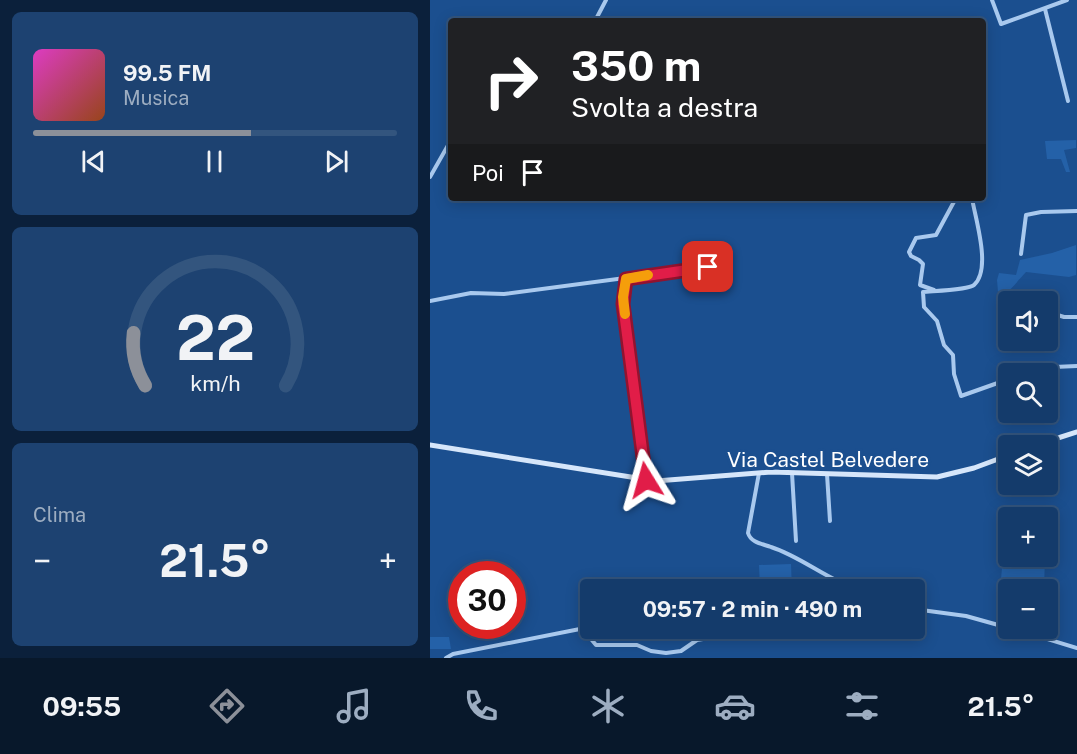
<!DOCTYPE html>
<html lang="it">
<meta charset="utf-8">
<style>
body{margin:0;font-family:"Public Sans",sans-serif;background:#1d4271;color:#f1f3f6;height:100vh;display:flex;flex-direction:column;font-size:22px;white-space:nowrap}
*{box-sizing:border-box;margin:0}
p{font-size:20px;color:#9dadc1}
.icon{flex:none;width:33px;height:33px;fill:none;stroke:currentColor;stroke-width:2;stroke-linecap:round;stroke-linejoin:round}
.map{position:relative;flex:1;overflow:hidden}
.side{display:flex;flex-direction:column;gap:12px;padding:12px;background:#0b203b;width:430px}
.side>*{flex:none}
.hud{position:absolute;left:18px;top:18px;width:538px;height:183px;border-radius:6px;box-shadow:0 3px 15px #0003,0 0 0 2px #33557e;background:#202124;color:#fff;overflow:hidden}
.buttons{position:absolute;left:568px;top:291px;display:grid;gap:12px}
.buttons a{display:grid;place-items:center;width:60px;height:60px;border-radius:6px;background:#143b6b;box-shadow:0 3px 15px #0003,0 0 0 2px #33557e;font-size:30px}
.speed{position:absolute;left:18px;top:561px;display:flex;gap:12px;font-size:30px;font-weight:700;text-align:center}
.speed>*{display:grid;place-content:center;width:78px;height:78px;border-radius:50%;background:#143b6b;box-shadow:0 3px 15px #0003,0 0 0 2px #33557e;line-height:1}
.speed .limit{border:9px solid #d22;background:#fff;color:#111}
.pin{position:absolute;display:grid;place-items:center;width:51px;height:51px;color:#fff;margin:-26px;border-radius:12px;box-shadow:0 3px 9px #0006}
.me{position:absolute;width:66px;margin:-33px;rotate:352deg;stroke-linejoin:round;filter:drop-shadow(0 0 4px #0008)}
.turn{display:flex;align-items:center;gap:21px;height:126px;padding:0 24px;font-size:27px}
.turn .icon{width:78px;height:78px;stroke-width:2.5}
.turn b{display:block;font-size:42px;line-height:51px}
.then{display:flex;align-items:center;height:57px;padding:0 24px;background:#0003;gap:12px;font-size:22px}
.big{font-size:45px;font-weight:700;line-height:1.1}
.side .tile{flex:1;display:flex;flex-direction:column;justify-content:center;gap:9px;min-width:0;padding:0 21px;border-radius:9px;background:#1d4271}
.side .dial{align-items:center;gap:0}
.dial svg{height:156px;overflow:visible;fill:none;stroke:#33557e;stroke-width:7;stroke-linecap:round;text-anchor:middle}
.dial text{fill:#f1f3f6;stroke:none}
.song{display:flex;align-items:center;gap:18px}
.cover{width:72px;height:72px;border-radius:9px;background:linear-gradient(135deg,hsl(310 70% 55%),hsl(20 70% 35%))}
.played{height:6px;border-radius:3px;background:linear-gradient(90deg,#8c9099 60%,#33557e 60%)}
.keys{display:flex;justify-content:space-around;direction:ltr}
.heat{display:flex;justify-content:space-between;align-items:center;font-size:33px;direction:ltr}
.trip{position:absolute;left:150px;top:579px;width:345px;height:60px;border-radius:6px;background:#143b6b;box-shadow:0 3px 15px #0003,0 0 0 2px #33557e;font-weight:700;line-height:60px;text-align:center}
.tabs{display:flex;height:96px;justify-content:space-around;align-items:center;background:#08182b;color:#9dadc1}
.tabs .icon{width:42px;height:42px}
.tabs .active{color:#8c9099}
.tabs b{font-size:27px;color:#f1f3f6}
main{display:flex;flex:1;min-height:0}
.map>svg:first-child{display:block}
.green{fill:#2461a8}
.lines{fill:none;stroke-linecap:round;stroke-linejoin:round}
.street{stroke:#a9c9ee;stroke-width:4}
.secondary{stroke:#d6e6fa;stroke-width:5}
.route-casing{stroke:#92132f;stroke-width:15}
.route{stroke:#e11d48;stroke-width:10}
.slow{stroke:#f59e0b;stroke-width:10}
.labels{text-anchor:middle;stroke-width:6;stroke-linejoin:round;paint-order:stroke}
.street-label{font-size:21px;fill:#fff;stroke:#1b4f8f}
</style>
<main>
<section class="side">
<div class="tile">
<div class="song"><i class="cover"></i><div><b>99.5 FM</b><p>Musica</p></div></div>
<div class="played"></div>
<div class="keys"><svg class="icon" aria-label="previous" viewBox="0 0 24 24"><path d="M18 5L8 12l10 7zM5 5v14"/></svg><svg class="icon" aria-label="pause" viewBox="0 0 24 24"><path d="M8 5v14M16 5v14"/></svg><svg class="icon" aria-label="next" viewBox="0 0 24 24"><path d="M6 5l10 7-10 7zM19 5v14"/></svg></div>
</div>
<div class="tile dial"><svg viewBox="0 0 100 80">
<path d="M14 69A42 42 0 1 1 86 69"/>
<path d="M14 69A42 42 0 0 1 8 42" stroke="#8c9099"/>
<text x="50" y="56" font-size="32" font-weight="700">22</text>
<text x="50" y="72" font-size="11">km/h</text>
</svg></div>
<div class="tile"><p>Clima</p>
<div class="heat"><a>−</a><b class="big">21.5°</b><a>+</a></div>
</div>
</section>
<div class="map">
<svg width="647" height="658" viewBox="0 0 647 658">
<rect width="100%" height="100%" fill="#1b4f8f"/>
<g class="green">
<polygon points="646,140 646,148 634,150 640,172 636,172 631,159 617,159 615,141"/>
<path d="M646,245v30l-7,2 -43,-5c-6,6 -15,18 -21,22l-7,-2 -1,-12 2,-7 17,2 4,-15 32,-7z"/>
<polygon points="573,557 615,557 614,589 579,590 579,627 567,623"/>
<polygon points="361,564 362,589 330,589 329,565"/>
<polygon points="0,637 19,637 21,649 0,649"/>
</g>
<g class="lines">
<g class="street">
<polyline points="562,0 571,24 637,0"/>
<polyline points="615,9 638,101"/>
<polyline points="165,21 176,0"/>
<polyline points="0,177 21,140"/>
<path d="M542,198c3,20 20,71 2,87 -5,5 -42,6 -51,7l1,15 13,14 7,24 9,10 1,19 7,22 48,-17"/>
<polyline points="591,254 596,215 611,212 647,211"/>
<polyline points="196,279 193,304 216,479"/>
<polyline points="504,290 490,285 493,264 489,260 481,256 479,252 486,238 506,235 526,198"/>
<polyline points="606,296 606,302"/>
<polyline points="0,301 41,293 74,294 278,267"/>
<polyline points="618,312 634,317 647,317"/>
<polyline points="596,374 624,367 647,366"/>
<path d="M329,473l-11,60c3,10 15,11 23,14 31,10 56,33 88,43"/>
<polyline points="362,473 366,541"/>
<polyline points="397,474 400,521"/>
<polyline points="484,609 536,616 579,628"/>
<polyline points="581,628 647,648"/>
<polyline points="16,658 23,654 155,628 159,630 161,639 166,645 207,645 221,651 236,653 251,651 267,640 320,631 348,628"/>
</g>
<g class="secondary">
<polyline points="0,445 226,481 341,472 507,477 544,468 579,455"/>
<polyline points="603,446 647,432"/>
</g>
</g>
<g class="lines">
<defs>
<polyline id="route" points="216,480 193,304 196,279 278,267"/>
</defs>
<use href="#route" class="route-casing"/>
<use href="#route" class="route"/>
<polyline class="slow" points="195,314 193,297 196,279 218,275"/>
</g>
<g class="labels">
<g class="street-label">
<text x="398" y="467">Via Castel Belvedere</text>
</g>
</g>
</svg>
<div class="buttons">
<a><svg class="icon" aria-label="sound" viewBox="0 0 24 24"><path d="M4 9h4l5-4v14l-5-4H4zM17 9q2 3 0 6"/></svg></a>
<a><svg class="icon" aria-label="search" viewBox="0 0 24 24"><circle cx="10" cy="10" r="6"/><path d="M15 15l6 6"/></svg></a>
<a><svg class="icon" aria-label="layers" viewBox="0 0 24 24"><path d="M12 4l9 5-9 5-9-5zM3 14l9 5 9-5"/></svg></a>
<a>+</a>
<a>−</a>
</div>
<div class="speed"><div class="limit">30</div></div>
<div class="pin" style="left:278px;top:267px;background:#d93025"><svg class="icon" aria-label="arrive" viewBox="0 0 24 24"><path d="M6 21V4h12l-3 4 3 4H6"/></svg></div>
<svg class="me" style="left:216px;top:480px" viewBox="-20 -20 40 40"><path d="M0-17L14 15 0 8-14 15z" fill="#e11d48" stroke="#fff" stroke-width="4"/></svg>
<div class="trip">09:57 · 2 min · 490 m</div>
<div class="hud">
<div class="turn"><svg class="icon" aria-label="right" viewBox="0 0 24 24"><path d="M7 20v-9h11M14 6l5 5-5 5"/></svg><div><b>350 m</b>Svolta a destra</div></div>
<div class="then">Poi<svg class="icon" aria-label="arrive" viewBox="0 0 24 24"><path d="M6 21V4h12l-3 4 3 4H6"/></svg></div>
</div>
</div>
</main>
<nav class="tabs">
<b>09:55</b>
<svg class="icon active" aria-label="directions" viewBox="0 0 24 24"><path d="M12 3l9 9-9 9-9-9zM9 14v-3h6M13 9l2 2-2 2"/></svg>
<svg class="icon" aria-label="music" viewBox="0 0 24 24"><path d="M9 18V5l10-2v13"/><circle cx="6" cy="18" r="3"/><circle cx="16" cy="16" r="3"/></svg>
<svg class="icon" aria-label="phone" viewBox="0 0 24 24"><path d="M5 4h4l2 5-3 2q2 4 5 5l2-3 5 2v4C11 20 4 13 5 4z"/></svg>
<svg class="icon" aria-label="climate" viewBox="0 0 24 24"><path d="M12 3v18M4 7l16 10M4 17L20 7"/></svg>
<svg class="icon" aria-label="car" viewBox="0 0 24 24"><path d="M5 17H2v-5l4-1 3-4h7l3 4 3 1v5h-3M9 17h6M6 11h13"/><circle cx="7" cy="17" r="2"/><circle cx="17" cy="17" r="2"/></svg>
<svg class="icon" aria-label="filters" viewBox="0 0 24 24"><path d="M4 7h16M4 17h16"/><circle cx="9" cy="7" r="2"/><circle cx="15" cy="17" r="2"/></svg>
<b>21.5°</b>
</nav>
